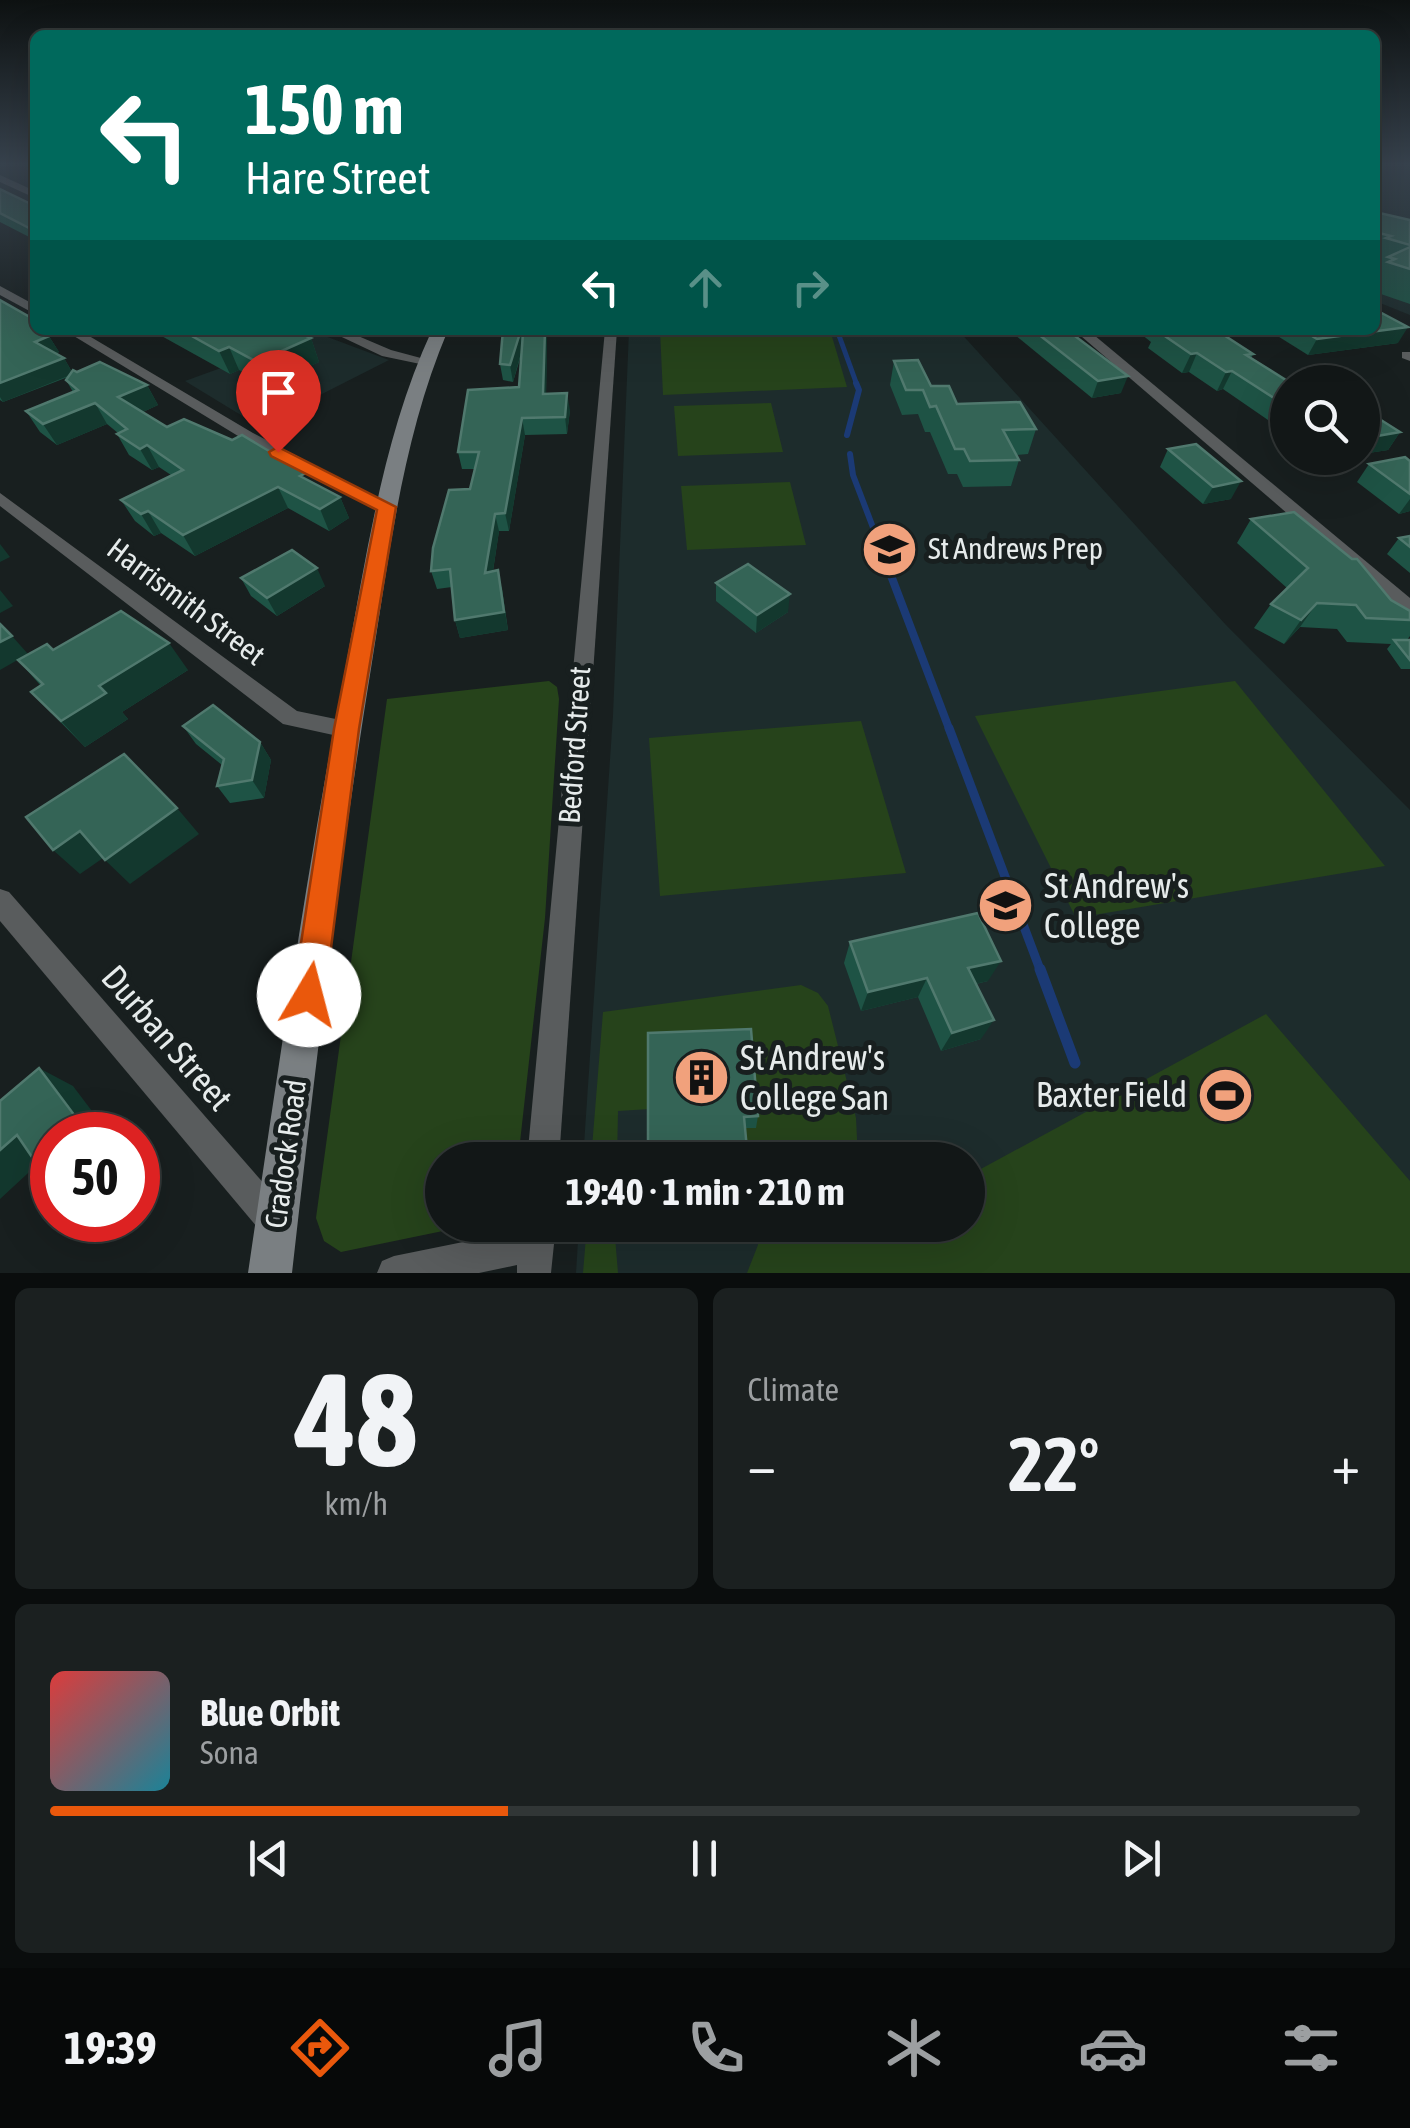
<!DOCTYPE html>
<meta charset="utf-8">
<style>
body{margin:0;font-family:"Asap Condensed",sans-serif;background:#1b2020;color:#f1f3f6;height:100vh;display:flex;flex-direction:column;font-size:38px;white-space:nowrap}
*{box-sizing:border-box;margin:0}
p{font-size:32px;color:#9c9fa1}
.icon{flex:none;width:55px;height:55px;fill:none;stroke:currentColor;stroke-width:2;stroke-linecap:round;stroke-linejoin:round}
.map{position:relative;height:1273px;overflow:hidden}
.sheet{display:flex;flex-direction:column;gap:15px;padding:15px;background:#0a0d0d;flex:1}
.sheet>*{flex:none}
.banner{position:absolute;left:30px;top:30px;width:1350px;height:305px;border-radius:15px;box-shadow:0 10px 40px #0002,0 0 0 2px #313636;background:#00695c;color:#fff;overflow:hidden}
.fabs{position:absolute;left:1270px;top:365px;display:grid;gap:20px}
.fabs a{display:grid;place-items:center;width:110px;height:110px;border-radius:50%;background:#121717;box-shadow:0 10px 40px #0002,0 0 0 2px #313636;font-size:50px}
.speed{position:absolute;left:30px;top:1112px;display:flex;gap:20px;font-size:50px;font-weight:700;text-align:center}
.speed>*{display:grid;place-content:center;width:130px;height:130px;border-radius:50%;background:#121717;box-shadow:0 10px 40px #0002,0 0 0 2px #313636;line-height:1}
.speed .limit{border:15px solid #d22;background:#fff;color:#111}
.pin{position:absolute;display:grid;place-items:center;width:85px;height:85px;color:#fff;margin:-102px -42px;border-radius:50% 50% 50% 0;rotate:-45deg;box-shadow:0 0 10px #0007}
.pin .icon{rotate:45deg}
.me{position:absolute;width:110px;margin:-55px;rotate:8deg;stroke-linejoin:round;filter:drop-shadow(0 0 8px #0008)}
.turn{display:flex;align-items:center;gap:35px;height:210px;padding:0 50px;font-size:45px}
.turn .icon{width:130px;height:130px;stroke-width:2.5}
.turn b{display:block;font-size:70px;line-height:85px}
.lanes{display:flex;align-items:center;height:95px;padding:0 50px;background:#0003;justify-content:center;gap:50px;direction:ltr}
.lanes .off{opacity:.35}
.big{font-size:75px;font-weight:700;line-height:1.1}
.sheet .card{flex:1;display:flex;flex-direction:column;justify-content:center;gap:15px;min-width:0;padding:0 35px;border-radius:15px;background:#1b2020}
.sheet .dial{align-items:center;gap:0}
.dial b{font-size:130px;line-height:1}
.song{display:flex;align-items:center;gap:30px}
.cover{width:120px;height:120px;border-radius:15px;background:linear-gradient(135deg,hsl(0 70% 55%),hsl(190 70% 35%))}
.played{height:10px;border-radius:5px;background:linear-gradient(90deg,#ea580c 35%,#313636 35%)}
.keys{display:flex;justify-content:space-around;direction:ltr}
.heat{display:flex;justify-content:space-between;align-items:center;font-size:55px;direction:ltr}
.sheet .tiles{flex:1;display:grid;gap:15px;grid-template-columns:1fr 1fr}
.card:last-child{grid-column:span 2}
.trip{position:absolute;left:425px;top:1142px;width:560px;height:100px;border-radius:50px;background:#121717;box-shadow:0 10px 40px #0002,0 0 0 2px #313636;font-weight:700;line-height:100px;text-align:center}
.tab-bar{display:flex;height:160px;justify-content:space-around;align-items:center;background:#070909;color:#9c9fa1}
.tab-bar .icon{width:70px;height:70px}
.tab-bar .current{color:#ea580c}
.tab-bar b{font-size:45px;color:#f1f3f6}
.map>svg:first-child{display:block}
.built{fill:#1d2c2c}
.green{fill:#26431b}
.lines{fill:none;stroke-linecap:round;stroke-linejoin:round}
.stream-far4{stroke:#1b3a75;stroke-width:5}
.stream-far3{stroke:#1b3a75;stroke-width:6}
.stream-far2{stroke:#1b3a75;stroke-width:8}
.stream-far1{stroke:#1b3a75;stroke-width:9}
.stream{stroke:#1b3a75;stroke-width:11}
.minor{fill:#595c5d;fill-rule:evenodd}
.secondary{fill:#7a7f82;fill-rule:evenodd}
.wall{fill:#1e5345}
.shaded-wall{fill:#13382e}
.building{fill:#346456;stroke:#50796e;stroke-width:2.5}
.route{fill:#ea580c;stroke:#983908;stroke-width:2.5}
.labels{text-anchor:middle;stroke-width:10;stroke-linejoin:round;paint-order:stroke}
.poi-label{font-size:30px;fill:#e6ebeb;stroke:#181f1f;text-anchor:start}
.street-label{font-size:30px;fill:#e6ebeb;stroke:#181f1f}
.near-poi-label{font-size:35px;fill:#e6ebeb;stroke:#181f1f;text-anchor:start}
.near-street-label{font-size:35px;fill:#e6ebeb;stroke:#181f1f}
</style>
<div class="map">
<svg width="1410" height="1273" viewBox="0 0 1410 1273">
<rect width="100%" height="100%" fill="#181f1f"/>
<g class="built">
<polygon points="1375,164 1410,164 1410,315 1375,301"/>
<polygon points="309,330 389,360 259,426 185,381 279,347"/>
<polygon points="629,330 958,330 1226,625 1410,810 1410,1273 576,1273 579,1225 968,1225 968,1160 583,1160 613,715"/>
</g>
<g class="green">
<polygon points="660,330 830,330 847,387 663,395"/>
<polygon points="771,403 783,452 678,456 674,406"/>
<polygon points="790,482 806,545 687,550 681,486"/>
<polygon points="549,681 557,687 559,699 545,918 518,1160 442,1160 442,1225 472,1225 341,1252 324,1241 316,1218 387,699"/>
<polygon points="1235,681 1385,866 1076,918 975,716"/>
<polygon points="861,721 906,873 660,896 649,738"/>
<polygon points="801,985 818,993 828,1006 856,1118 858,1160 745,1160 650,1109 618,1111 617,1160 591,1160 603,1012"/>
<polygon points="1266,1014 1410,1181 1410,1273 747,1273 758,1245 758,1225 861,1225 862,1234 878,1225 968,1225 968,1176"/>
<polygon points="587,1225 614,1225 618,1273 583,1273"/>
</g>
<g class="lines">
<polyline class="stream-far4" points="837,330 857,385"/>
<g class="stream-far3">
<polyline points="847,435 859,390 856,383"/>
<polyline points="850,454 853,475 877,538"/>
</g>
<polyline class="stream-far2" points="876,536 950,731"/>
<polyline class="stream-far1" points="949,728 1041,972"/>
<polyline class="stream" points="1040,969 1075,1063"/>
<g class="minor">
<polygon points="0,175 35,191 35,198 0,182"/>
<polygon points="0,286 35,305 35,314 0,295"/>
<polygon points="64,330 79,330 253,433 395,507 393,511 381,511 243,439"/>
<polygon points="327,330 344,330 391,350 432,361 425,365 382,356"/>
<polygon points="605,330 617,330 559,1160 527,1160"/>
<polygon points="1074,330 1088,330 1410,598 1410,615 1403,613"/>
<polygon points="1402,352 1410,352 1410,361 1402,358"/>
<polygon points="0,493 297,711 355,723 358,729 355,735 347,738 283,724 0,506"/>
<polygon points="0,889 9,892 287,1210 292,1222 287,1234 275,1239 263,1234 0,921"/>
<polygon points="537,1227 549,1232 554,1244 551,1273 517,1273 517,1265 479,1273 377,1273 382,1261 394,1256"/>
</g>
<path class="secondary" d="M432,330h16c-45,106 -58,220 -76,332 -33,203 -57,407 -80,611h-44c30,-205 60,-410 99,-614 21,-112 37,-225 85,-329z"/>
</g>
<g class="wall">
<polygon points="0,189 35,206 35,240 0,222"/>
<polygon points="1375,212 1410,220 1410,304 1375,292 1375,279 1381,270 1375,268"/>
<polygon points="0,300 45,330 59,352 55,354 64,358 72,372 147,385 158,405 143,412 167,427 309,480 340,497 349,518 329,531 288,508 195,556 161,533 154,536 135,521 121,500 171,475 159,467 152,470 129,455 117,434 118,433 107,424 57,445 40,432 26,411 73,392 66,380 68,377 3,402 0,400"/>
<polygon points="156,330 293,330 311,338 319,362 267,385 239,370 230,374 158,334"/>
<polygon points="503,330 547,330 546,394 570,410 567,434 525,435 509,531 499,531 493,571 502,588 508,630 460,638 455,620 452,587 437,589 431,571 470,489 475,469 462,469 458,452 519,387 522,352 513,382 503,380 500,364"/>
<polygon points="1009,330 1067,330 1121,393 1092,398"/>
<polygon points="1136,330 1216,330 1253,354 1251,359 1288,382 1288,428 1281,429 1223,389 1217,391 1189,372 1182,373 1148,348 1151,342"/>
<polygon points="1268,330 1375,330 1398,343 1308,355"/>
<polygon points="894,361 957,404 1036,429 1028,454 1016,455 1019,460 1011,486 963,487 957,474 948,474 930,432 925,432 918,414 902,415 890,385"/>
<polygon points="1362,408 1400,432 1388,450 1362,454"/>
<polygon points="1168,449 1231,499 1203,504 1160,467"/>
<polygon points="1410,461 1410,511 1399,514 1357,482 1369,464"/>
<polygon points="1251,519 1410,611 1410,636 1407,640 1410,640 1410,669 1401,669 1387,649 1391,644 1347,642 1337,629 1300,627 1284,644 1254,628 1271,604 1287,588 1237,543"/>
<polygon points="1410,536 1410,573 1387,554 1399,538"/>
<polygon points="241,578 325,586 277,616 251,596"/>
<polygon points="716,583 788,612 756,633 716,601"/>
<polygon points="53,650 188,670 122,712 128,719 85,747 31,692 41,686 18,660"/>
<polygon points="183,726 260,742 271,760 264,798 230,803 217,786 222,765 196,744"/>
<polygon points="850,942 988,981 976,984 981,1039 941,1051 918,997 861,1011 844,963"/>
<polygon points="648,1033 758,1116 756,1128 745,1128"/>
</g>
<g class="shaded-wall">
<polygon points="35,326 35,330 45,330 59,352 45,357 35,342 33,327"/>
<polygon points="1408,327 1398,343 1308,355 1317,339"/>
<polygon points="545,330 547,330 546,411 543,394"/>
<polygon points="520,333 522,349 513,382 510,365"/>
<polygon points="311,338 319,362 267,385 257,362"/>
<polygon points="229,347 239,370 230,374 219,351"/>
<polygon points="1197,353 1189,372 1182,373 1191,354"/>
<polygon points="64,358 73,374 3,402 0,397 0,383"/>
<polygon points="1232,371 1223,389 1217,391 1226,372"/>
<polygon points="1128,376 1121,393 1092,398 1098,381"/>
<polygon points="147,385 158,405 130,418 118,397"/>
<polygon points="567,393 570,410 567,434 565,417"/>
<polygon points="95,403 107,424 57,445 43,424"/>
<polygon points="1288,417 1288,428 1281,429"/>
<polygon points="522,418 525,435 509,531 505,513"/>
<polygon points="1400,432 1388,450 1362,454 1362,451 1372,437"/>
<polygon points="147,445 159,467 152,470 140,449"/>
<polygon points="1241,481 1231,499 1203,504 1213,487"/>
<polygon points="278,487 288,508 195,556 183,535"/>
<polygon points="340,497 349,518 329,531 320,509"/>
<polygon points="1410,499 1410,511 1399,514"/>
<polygon points="148,511 161,533 154,536 141,514"/>
<polygon points="495,514 499,531 490,590 485,573"/>
<polygon points="0,544 10,557 0,562"/>
<polygon points="317,568 325,586 277,616 267,598"/>
<polygon points="498,570 508,630 460,638 455,620"/>
<polygon points="0,590 13,606 0,613"/>
<polygon points="790,594 788,612 756,633 757,615"/>
<polygon points="1317,603 1300,627 1284,644 1301,620"/>
<polygon points="12,636 28,654 0,670 0,642"/>
<polygon points="169,643 188,670 122,712 128,719 85,747 61,721 99,686"/>
<polygon points="260,742 271,760 264,798 252,780"/>
<polygon points="177,808 199,834 130,884 105,860"/>
<polygon points="80,831 106,856 80,874 53,850"/>
<polygon points="1001,961 988,981 957,988 968,968"/>
<polygon points="927,978 918,997 861,1011 868,992"/>
<polygon points="994,1020 981,1039 941,1051 952,1033"/>
<polygon points="39,1068 73,1086 110,1135 62,1135"/>
<polygon points="17,1135 52,1143 52,1167 40,1162 0,1199 0,1150"/>
</g>
<g class="building">
<polygon points="0,189 35,206 35,231 0,213"/>
<polygon points="1375,212 1410,220 1410,245 1386,238 1391,236 1375,232"/>
<polygon points="1410,247 1410,269 1388,262 1395,259 1388,257"/>
<polygon points="0,300 35,320 35,326 33,327 35,330 38,330 49,336 35,342 64,358 0,383"/>
<polygon points="1376,310 1408,327 1317,339 1302,330 1375,330"/>
<polygon points="181,330 293,330 311,338 257,362 229,347 219,351"/>
<polygon points="503,330 545,330 543,394 567,393 565,417 522,418 505,513 495,514 485,573 498,570 504,612 455,620 450,569 431,571 433,548 449,490 470,489 479,452 458,452 468,390 519,387 523,333 520,333 510,365 500,364"/>
<polygon points="1033,330 1067,330 1128,376 1098,381"/>
<polygon points="1156,330 1216,330 1253,354 1246,355 1289,382 1288,382 1288,407 1232,371 1226,372 1197,353 1191,354"/>
<polygon points="918,360 931,386 949,386 957,404 1020,402 1036,429 1003,430 1019,460 970,461 964,449 955,449 936,406 930,407 923,390 906,390 894,361"/>
<polygon points="100,362 147,385 118,397 167,427 184,419 232,440 242,435 306,473 300,476 340,497 320,509 278,487 183,535 148,511 141,514 121,500 183,470 147,445 140,449 117,434 127,429 95,403 43,424 26,411 78,390 66,380 73,370 77,372"/>
<polygon points="1362,408 1400,432 1372,437 1362,430"/>
<polygon points="1196,444 1241,481 1213,487 1168,449"/>
<polygon points="1405,457 1410,461 1410,494 1369,464"/>
<polygon points="1294,512 1352,559 1357,559 1391,600 1410,611 1410,620 1366,618 1356,605 1317,603 1301,620 1271,604 1308,568 1251,519"/>
<polygon points="1410,536 1410,547 1399,538"/>
<polygon points="292,550 317,568 267,598 241,578"/>
<polygon points="748,564 790,594 757,615 716,583"/>
<polygon points="121,611 169,643 99,686 106,693 61,721 31,692 43,684 18,660 47,644 53,650"/>
<polygon points="0,624 12,636 0,642"/>
<polygon points="1394,640 1410,640 1410,660"/>
<polygon points="213,705 260,742 252,780 217,786 224,759 183,726"/>
<polygon points="124,754 177,808 105,860 80,831 53,850 26,817"/>
<polygon points="978,913 1001,961 968,968 994,1020 952,1033 927,978 868,992 850,942"/>
<polygon points="751,1029 758,1116 744,1117 748,1160 648,1160 648,1033"/>
<polygon points="39,1068 78,1120 62,1135 52,1135 52,1143 34,1160 17,1135 0,1150 0,1101"/>
</g>
<linearGradient id="sky" x2="0" y2="1"><stop stop-color="#0d1111"/><stop offset="0.48" stop-color="#37424d"/><stop offset="1" stop-color="#37424d" stop-opacity="0"/></linearGradient>
<rect width="1410" height="342" fill="url(#sky)"/>
<polygon class="route" points="278,447 396,507 359,729 325,995 320,1007 309,1011 297,1007 293,995 334,729 377,510 271,456 269,452"/>
<defs>
<symbol id="school-disc" viewBox="-11 -11 22 22"><circle r="9.5" fill="#f1a17c" stroke="#181f1f"/><path d="M0-5L7-2L0 1L-7-2ZM-4 1L0 2.5L4 1V4Q0 6-4 4Z" fill="#111"/></symbol>
<symbol id="building-disc" viewBox="-11 -11 22 22"><circle r="9.5" fill="#f1a17c" stroke="#181f1f"/><path d="M-4-6H4V6H1V3H-1V6H-4ZM-2.5-4.3h1.7v1.8h-1.7ZM.8-4.3h1.7v1.8H.8ZM-2.5-1h1.7V.8h-1.7ZM.8-1h1.7V.8H.8Z" fill="#111"/></symbol>
<symbol id="stadium-disc" viewBox="-11 -11 22 22"><circle r="9.5" fill="#f1a17c" stroke="#181f1f"/><path d="M0-5a6.5 5 0 1 0 0 10a6.5 5 0 1 0 0-10ZM-3.5-1.8h7v3.6h-7Z" fill="#111"/></symbol>
</defs>
<g fill-rule="evenodd">
<use href="#school-disc" x="858" y="518" width="63" height="63"/>
<use href="#school-disc" x="974" y="874" width="63" height="63"/>
<use href="#building-disc" x="670" y="1046" width="63" height="63"/>
<use href="#stadium-disc" x="1194" y="1064" width="63" height="63"/>
</g>
<g class="labels">
<g class="poi-label">
<text x="928" y="559">St Andrews Prep</text>
</g>
<g class="street-label">
<text transform="translate(186 602) rotate(37)" y="10">Harrismith Street</text>
<text transform="translate(575 745) rotate(-86)" y="10">Bedford Street</text>
<text transform="translate(286 1154) rotate(-82)" y="10">Cradock Road</text>
</g>
<g class="near-poi-label">
<text x="1044" y="898">St Andrew's<tspan x="1044" dy="40">College</tspan></text>
<text x="740" y="1070">St Andrew's<tspan x="740" dy="40">College San</tspan></text>
<text x="1187" y="1107" text-anchor="end">Baxter Field</text>
</g>
<g class="near-street-label">
<text transform="translate(167 1038) rotate(49)" y="12">Durban Street</text>
</g>
</g>
</svg>
<div class="fabs">
<a><svg class="icon" aria-label="search" viewBox="0 0 24 24"><circle cx="10" cy="10" r="6"/><path d="M15 15l6 6"/></svg></a>
</div>
<div class="speed"><div class="limit">50</div></div>
<div class="pin" style="left:278px;top:452px;background:#d93025"><svg class="icon" aria-label="arrive" viewBox="0 0 24 24"><path d="M6 21V4h12l-3 4 3 4H6"/></svg></div>
<svg class="me" style="left:309px;top:995px" viewBox="-20 -20 40 40"><circle r="19" fill="#fff"/><path d="M0-13L10 11 0 6-10 11z" fill="#ea580c"/></svg>
<div class="trip">19:40 · 1 min · 210 m</div>
<div class="banner">
<div class="turn"><svg class="icon" aria-label="left" viewBox="0 0 24 24"><path d="M17 20v-9H6M10 6l-5 5 5 5"/></svg><div><b>150 m</b>Hare Street</div></div>
<div class="lanes"><svg class="icon" aria-label="left" viewBox="0 0 24 24"><path d="M17 20v-9H6M10 6l-5 5 5 5"/></svg><svg class="icon off" aria-label="ahead" viewBox="0 0 24 24"><path d="M12 20V5M6 11l6-6 6 6"/></svg><svg class="icon off" aria-label="right" viewBox="0 0 24 24"><path d="M7 20v-9h11M14 6l5 5-5 5"/></svg></div>
</div>
</div>
<section class="sheet">
<div class="tiles">
<div class="card dial"><b>48</b><p>km/h</p></div>
<div class="card"><p>Climate</p>
<div class="heat"><a>−</a><b class="big">22°</b><a>+</a></div>
</div>
<div class="card">
<div class="song"><i class="cover"></i><div><b>Blue Orbit</b><p>Sona</p></div></div>
<div class="played"></div>
<div class="keys"><svg class="icon" aria-label="previous" viewBox="0 0 24 24"><path d="M18 5L8 12l10 7zM5 5v14"/></svg><svg class="icon" aria-label="pause" viewBox="0 0 24 24"><path d="M8 5v14M16 5v14"/></svg><svg class="icon" aria-label="next" viewBox="0 0 24 24"><path d="M6 5l10 7-10 7zM19 5v14"/></svg></div>
</div>
</div>
</section>
<nav class="tab-bar">
<b>19:39</b>
<svg class="icon current" aria-label="directions" viewBox="0 0 24 24"><path d="M12 3l9 9-9 9-9-9zM9 14v-3h6M13 9l2 2-2 2"/></svg>
<svg class="icon" aria-label="music" viewBox="0 0 24 24"><path d="M9 18V5l10-2v13"/><circle cx="6" cy="18" r="3"/><circle cx="16" cy="16" r="3"/></svg>
<svg class="icon" aria-label="phone" viewBox="0 0 24 24"><path d="M5 4h4l2 5-3 2q2 4 5 5l2-3 5 2v4C11 20 4 13 5 4z"/></svg>
<svg class="icon" aria-label="climate" viewBox="0 0 24 24"><path d="M12 3v18M4 7l16 10M4 17L20 7"/></svg>
<svg class="icon" aria-label="car" viewBox="0 0 24 24"><path d="M5 17H2v-5l4-1 3-4h7l3 4 3 1v5h-3M9 17h6M6 11h13"/><circle cx="7" cy="17" r="2"/><circle cx="17" cy="17" r="2"/></svg>
<svg class="icon" aria-label="filters" viewBox="0 0 24 24"><path d="M4 7h16M4 17h16"/><circle cx="9" cy="7" r="2"/><circle cx="15" cy="17" r="2"/></svg>
</nav>
